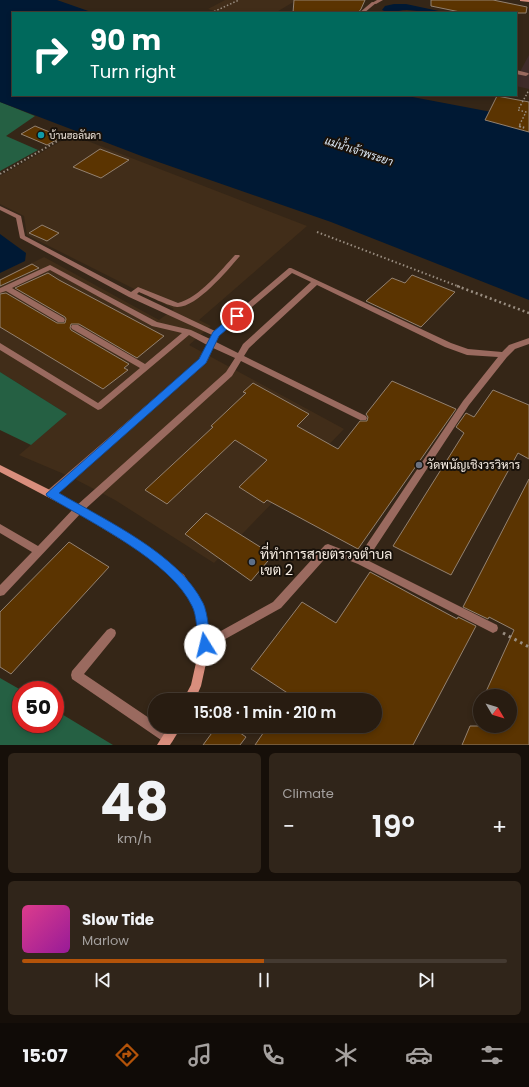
<!DOCTYPE html>
<meta charset="utf-8">
<style>
body{margin:0;font-family:Poppins,Sarabun,sans-serif;background:#30251a;color:#f1f3f6;height:100vh;display:flex;flex-direction:column;font-size:15px;white-space:nowrap}
*{box-sizing:border-box;margin:0}
p{font-size:13px;color:#a5a19f}
.icon{flex:none;width:22px;height:22px;fill:none;stroke:currentColor;stroke-width:2;stroke-linecap:round;stroke-linejoin:round}
.map{position:relative;height:745px;overflow:hidden}
.drawer{display:flex;flex-direction:column;gap:8px;padding:8px;background:#160f09;flex:1}
.drawer>*{flex:none}
.guide{position:absolute;left:12px;top:12px;width:505px;height:84px;border-radius:0px;box-shadow:0 2px 6px #0003,0 0 0 1px #443a31;background:#00695c;color:#fff;overflow:hidden}
.needle{width:26px;rotate:128deg}
.buttons{position:absolute;left:473px;top:689px;display:grid;gap:8px}
.buttons a{display:grid;place-items:center;width:44px;height:44px;border-radius:50%;background:#281c11;box-shadow:0 2px 6px #0003,0 0 0 1px #443a31;font-size:20px}
.speed{position:absolute;left:12px;top:681px;display:flex;gap:8px;font-size:20px;font-weight:700;text-align:center}
.speed>*{display:grid;place-content:center;width:52px;height:52px;border-radius:50%;background:#281c11;box-shadow:0 2px 6px #0003,0 0 0 1px #443a31;line-height:1}
.speed .limit{border:6px solid #d22;background:#fff;color:#111}
.pin{position:absolute;display:grid;place-items:center;width:34px;height:34px;color:#fff;margin:-17px;border:2px solid #fff;border-radius:50%;box-shadow:0 1px 4px #0007}
.me{position:absolute;width:44px;margin:-22px;rotate:351deg;stroke-linejoin:round;filter:drop-shadow(0 0 3px #0008)}
.turn{display:flex;align-items:center;gap:14px;height:84px;padding:0 12px;font-size:18px}
.turn .icon{width:52px;height:52px;stroke-width:2.5}
.turn b{display:block;font-size:28px;line-height:34px}
.big{font-size:30px;font-weight:600;line-height:1.1}
.drawer .widget{flex:1;display:flex;flex-direction:column;justify-content:center;gap:6px;min-width:0;padding:0 14px;border-radius:6px;background:#30251a}
.drawer .dial{align-items:center;gap:0}
.dial b{font-size:52px;line-height:1}
.song{display:flex;align-items:center;gap:12px}
.cover{width:48px;height:48px;border-radius:6px;background:linear-gradient(135deg,hsl(330 70% 55%),hsl(300 70% 35%))}
.played{height:4px;border-radius:2px;background:linear-gradient(90deg,#b45309 50%,#443a31 50%)}
.keys{display:flex;justify-content:space-around;direction:ltr}
.heat{display:flex;justify-content:space-between;align-items:center;font-size:22px;direction:ltr}
.drawer .tiles{flex:1;display:grid;gap:8px;grid-template-columns:1fr 1fr}
.widget:last-child{grid-column:span 2}
.trip{position:absolute;left:148px;top:693px;width:234px;height:40px;border-radius:20px;background:#281c11;box-shadow:0 2px 6px #0003,0 0 0 1px #443a31;font-weight:600;line-height:40px;text-align:center}
.dock{display:flex;height:64px;justify-content:space-around;align-items:center;background:#100b07;color:#a5a19f}
.dock .icon{width:28px;height:28px}
.dock .on{color:#b45309}
.dock b{font-size:18px;color:#f1f3f6}
.map>svg:first-child{display:block}
.commercial{fill:#3f2b29}
.built{fill:#412d19}
.green{fill:#256043}
.water{fill:#001934}
.building{fill:#5b3401;stroke:#938170}
.lines{fill:none;stroke-linecap:round;stroke-linejoin:round}
.path-far3{stroke:#998d80;stroke-width:1.5;stroke-dasharray:1.5 2;stroke-linecap:butt}
.path-far2{stroke:#998d80;stroke-width:2;stroke-dasharray:1.5 2.5;stroke-linecap:butt}
.path-far1{stroke:#998d80;stroke-width:2.5;stroke-dasharray:2 3;stroke-linecap:butt}
.path{stroke:#998d80;stroke-width:3;stroke-dasharray:2.5 4;stroke-linecap:butt}
.lane{fill:#9a6a5f;fill-rule:evenodd}
.street{fill:#9a6a5f;fill-rule:evenodd}
.secondary{fill:#d98e7d;fill-rule:evenodd}
.route{fill:#1a73e8;stroke:#114b97}
.culture-dot{fill:#0f9aa8;stroke:#18110a;stroke-width:1.5}
.worship-dot{fill:#6b7280;stroke:#18110a;stroke-width:1.5}
.service-dot{fill:#5c6f8a;stroke:#18110a;stroke-width:1.5}
.labels{text-anchor:middle;stroke-width:4;stroke-linejoin:round;paint-order:stroke}
.far-poi-label{font-size:10px;fill:#f8eee4;stroke:#18110a;text-anchor:start}
.far-water-label{font-size:11px;font-style:italic;fill:#d9e5f2;stroke:#18110a}
.poi-label{font-size:12px;fill:#f8eee4;stroke:#18110a;text-anchor:start}
.near-poi-label{font-size:14px;fill:#f8eee4;stroke:#18110a;text-anchor:start}
</style>
<div class="map">
<svg width="529" height="745" viewBox="0 0 529 745">
<rect width="100%" height="100%" fill="#352617"/>
<polygon class="commercial" points="529,55 529,89 516,86 516,79"/>
<g class="built">
<polygon points="225,0 293,0 295,1 275,13 221,13 208,9"/>
<polygon points="72,135 307,226 199,320 211,326 189,345 344,429 214,563 115,500 71,477 19,455 67,414 0,372 0,279 44,257 159,320 174,309 27,235 24,216 0,204 0,176"/>
</g>
<g class="green">
<polygon points="0,102 35,116 6,136 38,150 0,171"/>
<polygon points="0,372 67,414 31,445 0,430"/>
<polygon points="0,678 21,690 21,724 55,724 55,710 113,745 0,745"/>
</g>
<g class="water">
<polygon points="0,0 57,0 94,13 13,13 13,95 402,95 529,119 529,300 331,222 144,157 0,102"/>
<path d="M394,4h12l42,9c-14,0 -27,-2 -41,-3 -9,0 -16,5 -25,0l3,-4z"/>
<polygon points="0,234 26,253 25,261 0,273"/>
</g>
<g class="building">
<polygon points="294,0 365,0 361,9 358,13 293,13"/>
<polygon points="431,0 493,0 527,7 526,13 465,13 431,6"/>
<polygon points="497,96 529,102 529,132 485,120"/>
<polygon points="35,126 62,137 47,145 21,134"/>
<polygon points="100,149 129,160 101,178 73,167"/>
<polygon points="42,225 59,233 47,241 29,233"/>
<polygon points="32,264 39,268 0,286 0,280"/>
<polygon points="48,273 59,280 164,336 137,358 79,324 71,324 70,328 71,330 129,364 124,368 128,370 103,389 0,327 0,294 6,293 57,323 65,323 66,319 65,317 15,288"/>
<polygon points="412,275 455,292 421,327 366,301 392,278 405,283"/>
<polygon points="392,381 456,409 358,549 267,500 264,503 239,487 267,460 235,440 167,504 145,490 213,427 211,426 246,393 243,392 253,383 309,414 297,426 338,449 360,421 367,421 368,417 366,414"/>
<polygon points="493,390 529,405 529,459 518,453 451,575 393,546 464,433 456,427 466,413 474,417"/>
<polygon points="529,479 529,745 462,745 470,726 510,726 510,696 484,696 514,630 489,617 488,619 463,607"/>
<polygon points="206,513 273,555 251,581 185,534"/>
<polygon points="69,542 109,567 11,674 0,667 0,612"/>
<polygon points="370,572 457,619 458,617 476,626 413,745 255,745 268,726 375,726 375,700 285,700 289,694 251,669 302,602 336,623"/>
<polygon points="217,726 230,726 246,737 240,745 203,745"/>
</g>
<g class="lines">
<g class="path-far3">
<polyline points="211,13 239,0"/>
<polyline points="521,127 519,126 526,112 518,110 529,90"/>
</g>
<g class="path-far2">
<polyline points="519,126 525,128"/>
<polyline points="0,174 61,139"/>
<polyline points="317,232 460,287"/>
</g>
<polyline class="path-far1" points="457,286 529,313"/>
<polyline class="path" points="503,633 529,647"/>
<g class="lane">
<polygon points="372,2 376,3 364,13 359,13"/>
<polygon points="516,70 528,73 529,74 526,76 516,74"/>
<path d="M0,206l21,10 4,20 106,56 7,-5 40,16c21,-5 43,-33 57,-48h4l1,1 -1,1c-12,14 -43,51 -62,50 -6,0 -31,-12 -38,-15l-2,2 78,37 74,-63h2l160,75 17,6 34,3 7,-7 20,-7v6l-14,5 -8,8 -38,48 -102,155 130,65 1,3 -1,3 -4,2 -4,-2 -131,-67 -28,-11 -49,55 -72,40 -4,2 -4,-2 -1,-3 1,-3 72,-40 52,-57 3,-1 31,12 104,-155 35,-44 -31,-2 -22,-8 -128,-62 -68,63 -5,8 122,60 1,2 -1,2h-6l-119,-59 -9,15 -150,136 -78,83 -4,1v-11l32,-33 -32,-19v-9l38,22 38,-40 150,-134 9,-14 -22,-10 -7,15 -152,133 -3,1 -3,-1 -2,-3 2,-3 152,-131 7,-14 -18,-10 -88,74 -3,1 -98,-60v-7l98,60 42,-35 -68,-39 -1,-2 1,-2h6l67,39 37,-31 -30,-7 -102,-56 -38,18 52,30 1,2 -1,2h-6l-52,-31 -6,2v-5l50,-23 107,57 34,8 19,9 2,-4 -83,-38 -109,-59 -4,-20 -16,-8zM292,273l19,9 -68,62 -5,9 -22,-11 3,-7z"/>
<path d="M111,628l4,2 1,3 -1,3 -31,38 71,48v4c7,0 16,5 19,12l-2,4 -4,2 -4,-2 -92,-63 -1,-4 1,-4 35,-41z"/>
</g>
<polygon class="street" points="377,0 383,0 376,4 372,3"/>
<g class="secondary">
<polygon points="520,0 529,0 529,2 520,1"/>
<polygon points="0,465 82,506 149,547 184,575 204,605 210,645 201,686 195,700 183,700 191,685 200,645 194,606 176,581 143,553 76,512 0,472"/>
<polygon points="169,726 182,726 170,745 157,745"/>
</g>
</g>
<path class="route" d="M237,313l5,3 -23,20 -13,27 -147,130c46,27 120,61 144,110 5,10 6,31 8,42l-2,4 -4,2 -5,-2 -1,-4c-2,-10 -2,-30 -7,-39 -21,-45 -102,-84 -145,-110l-1,-2 153,-135 14,-27 21,-18z"/>
<circle class="culture-dot" cx="41" cy="135" r="4"/>
<circle class="worship-dot" cx="419" cy="465" r="4"/>
<circle class="service-dot" cx="252" cy="562" r="4"/>
<g class="labels">
<g class="far-poi-label">
<text x="49" y="139">บ้านฮอลันดา</text>
</g>
<g class="far-water-label">
<text transform="translate(359 151) rotate(18)" y="4">แม่น้ำเจ้าพระยา</text>
</g>
<g class="poi-label">
<text x="427" y="469">วัดพนัญเชิงวรวิหาร</text>
</g>
<g class="near-poi-label">
<text x="260" y="559">ที่ทำการสายตรวจตำบล<tspan x="260" dy="16">เขต 2</tspan></text>
</g>
</g>
</svg>
<div class="buttons">
<a><svg class="needle" viewBox="-14 -14 28 28"><path d="M0-13l5 13h-10z" fill="#e53935"/><path d="M0 13l5-13h-10z" fill="#a5a19f"/></svg></a>
</div>
<div class="speed"><div class="limit">50</div></div>
<div class="pin" style="left:237px;top:316px;background:#d93025"><svg class="icon" aria-label="arrive" viewBox="0 0 24 24"><path d="M6 21V4h12l-3 4 3 4H6"/></svg></div>
<svg class="me" style="left:205px;top:645px" viewBox="-20 -20 40 40"><circle r="19" fill="#fff"/><path d="M0-13L10 11 0 6-10 11z" fill="#1a73e8"/></svg>
<div class="trip">15:08 · 1 min · 210 m</div>
<div class="guide">
<div class="turn"><svg class="icon" aria-label="right" viewBox="0 0 24 24"><path d="M7 20v-9h11M14 6l5 5-5 5"/></svg><div><b>90 m</b>Turn right</div></div>
</div>
</div>
<section class="drawer">
<div class="tiles">
<div class="widget dial"><b>48</b><p>km/h</p></div>
<div class="widget"><p>Climate</p>
<div class="heat"><a>−</a><b class="big">19°</b><a>+</a></div>
</div>
<div class="widget">
<div class="song"><i class="cover"></i><div><b>Slow Tide</b><p>Marlow</p></div></div>
<div class="played"></div>
<div class="keys"><svg class="icon" aria-label="previous" viewBox="0 0 24 24"><path d="M18 5L8 12l10 7zM5 5v14"/></svg><svg class="icon" aria-label="pause" viewBox="0 0 24 24"><path d="M8 5v14M16 5v14"/></svg><svg class="icon" aria-label="next" viewBox="0 0 24 24"><path d="M6 5l10 7-10 7zM19 5v14"/></svg></div>
</div>
</div>
</section>
<nav class="dock">
<b>15:07</b>
<svg class="icon on" aria-label="directions" viewBox="0 0 24 24"><path d="M12 3l9 9-9 9-9-9zM9 14v-3h6M13 9l2 2-2 2"/></svg>
<svg class="icon" aria-label="music" viewBox="0 0 24 24"><path d="M9 18V5l10-2v13"/><circle cx="6" cy="18" r="3"/><circle cx="16" cy="16" r="3"/></svg>
<svg class="icon" aria-label="phone" viewBox="0 0 24 24"><path d="M5 4h4l2 5-3 2q2 4 5 5l2-3 5 2v4C11 20 4 13 5 4z"/></svg>
<svg class="icon" aria-label="climate" viewBox="0 0 24 24"><path d="M12 3v18M4 7l16 10M4 17L20 7"/></svg>
<svg class="icon" aria-label="car" viewBox="0 0 24 24"><path d="M5 17H2v-5l4-1 3-4h7l3 4 3 1v5h-3M9 17h6M6 11h13"/><circle cx="7" cy="17" r="2"/><circle cx="17" cy="17" r="2"/></svg>
<svg class="icon" aria-label="filters" viewBox="0 0 24 24"><path d="M4 7h16M4 17h16"/><circle cx="9" cy="7" r="2"/><circle cx="15" cy="17" r="2"/></svg>
</nav>
